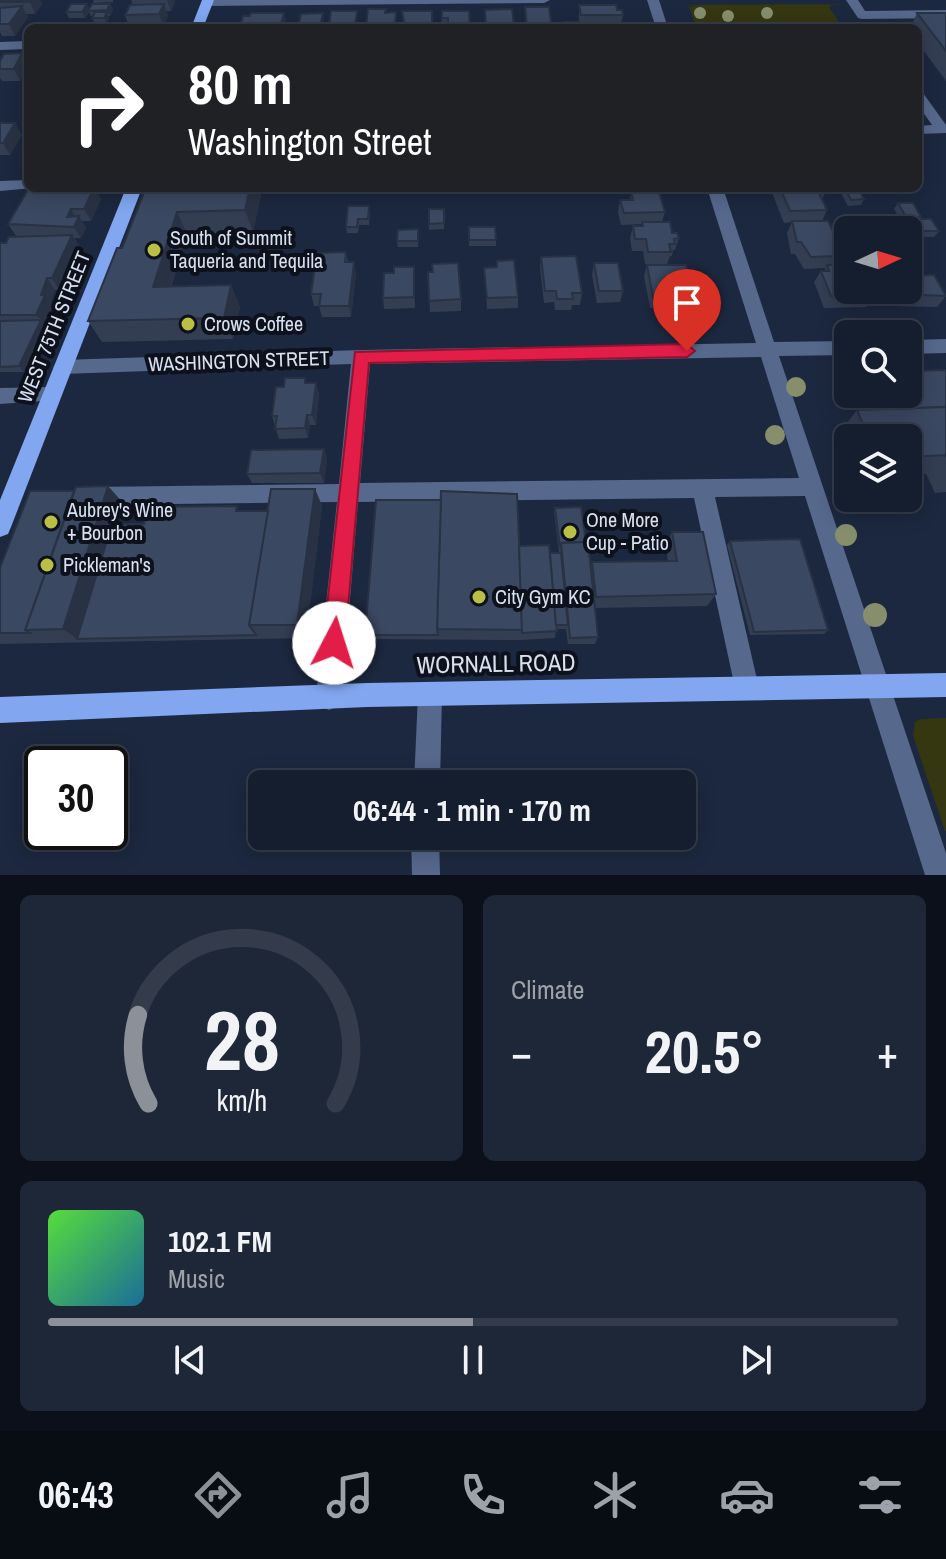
<!DOCTYPE html>
<meta charset="utf-8">
<style>
body{margin:0;font-family:"Archivo Narrow",sans-serif;background:#1e2737;color:#f1f3f6;height:100vh;display:flex;flex-direction:column;font-size:30px;white-space:nowrap}
*{box-sizing:border-box;margin:0}
p{font-size:26px;color:#9da2aa}
.icon{flex:none;width:44px;height:44px;fill:none;stroke:currentColor;stroke-width:2;stroke-linecap:round;stroke-linejoin:round}
.map{position:relative;height:875px;overflow:hidden}
.details{display:flex;flex-direction:column;gap:20px;padding:20px;background:#0c101a;flex:1}
.details>*{flex:none}
.banner{position:absolute;left:24px;top:24px;width:898px;height:168px;border-radius:12px;box-shadow:0 4px 20px #0003,0 0 0 2px #343c4b;background:#202124;color:#fff;overflow:hidden}
.needle{width:52px;rotate:86deg}
.tools{position:absolute;left:834px;top:216px;display:grid;gap:16px}
.tools a{display:grid;place-items:center;width:88px;height:88px;border-radius:12px;background:#151e2f;box-shadow:0 4px 20px #0003,0 0 0 2px #343c4b;font-size:40px}
.speed{position:absolute;left:24px;top:746px;display:flex;gap:16px;font-size:40px;font-weight:700;text-align:center}
.speed>*{display:grid;place-content:center;width:104px;height:104px;border-radius:50%;background:#151e2f;box-shadow:0 4px 20px #0003,0 0 0 2px #343c4b;line-height:1}
.speed .limit{border:4px solid #111;border-radius:12px;background:#fff;color:#111}
.pin{position:absolute;display:grid;place-items:center;width:68px;height:68px;color:#fff;margin:-82px -34px;border-radius:50% 50% 50% 0;rotate:-45deg;box-shadow:0 0 8px #0007}
.pin .icon{rotate:45deg}
.me{position:absolute;width:88px;margin:-44px;rotate:5deg;stroke-linejoin:round;filter:drop-shadow(0 0 6px #0008)}
.turn{display:flex;align-items:center;gap:28px;height:168px;padding:0 32px;font-size:36px}
.turn .icon{width:104px;height:104px;stroke-width:2.5}
.turn b{display:block;font-size:56px;line-height:68px}
.big{font-size:60px;font-weight:800;line-height:1.1}
.details .card{flex:1;display:flex;flex-direction:column;justify-content:center;gap:12px;min-width:0;padding:0 28px;border-radius:12px;background:#1e2737}
.details .dial{align-items:center;gap:0}
.dial svg{height:208px;overflow:visible;fill:none;stroke:#343c4b;stroke-width:7;stroke-linecap:round;text-anchor:middle}
.dial text{fill:#f1f3f6;stroke:none}
.song{display:flex;align-items:center;gap:24px}
.cover{width:96px;height:96px;border-radius:12px;background:linear-gradient(135deg,hsl(110 70% 55%),hsl(200 70% 35%))}
.played{height:8px;border-radius:4px;background:linear-gradient(90deg,#8c9099 50%,#343c4b 50%)}
.keys{display:flex;justify-content:space-around;direction:ltr}
.heat{display:flex;justify-content:space-between;align-items:center;font-size:44px;direction:ltr}
.details .tiles{flex:1;display:grid;gap:20px;grid-template-columns:1fr 1fr}
.card:last-child{grid-column:span 2}
.trip{position:absolute;left:248px;top:770px;width:448px;height:80px;border-radius:12px;background:#151e2f;box-shadow:0 4px 20px #0003,0 0 0 2px #343c4b;font-weight:800;line-height:80px;text-align:center}
.dock{display:flex;height:128px;justify-content:space-around;align-items:center;background:#080c13;color:#9da2aa}
.dock .icon{width:56px;height:56px}
.dock .active{color:#8c9099}
.dock b{font-size:36px;color:#f1f3f6}
.map>svg:first-child{display:block}
.green{fill:#353711}
.lines{fill:none;stroke-linecap:round;stroke-linejoin:round}
.minor{fill:#56688c;fill-rule:evenodd}
.major{fill:#82a6f0;fill-rule:evenodd}
.tree{fill:#868e6b}
.wall{fill:#333e53}
.shaded-wall{fill:#293244}
.building{fill:#3b4861;stroke:#293244;stroke-width:2}
.route{fill:#e11d48;stroke:#92132f;stroke-width:2}
.poi-dot{fill:#bbc044;stroke:#0c111b;stroke-width:3}
.labels{text-anchor:middle;stroke-width:8;stroke-linejoin:round;paint-order:stroke}
.poi-label{font-size:20px;fill:#d8e0ef;stroke:#0c111b;text-anchor:start}
.street-label{font-size:20px;fill:#d8e0ef;stroke:#0c111b}
.near-street-label{font-size:24px;fill:#d8e0ef;stroke:#0c111b}
</style>
<div class="map">
<svg width="946" height="875" viewBox="0 0 946 875">
<rect width="100%" height="100%" fill="#1c283f"/>
<g class="green">
<polygon points="833,4 829,7 843,28 697,28 689,7 700,6 681,5 842,4"/>
<polygon points="946,718 946,831 945,831 913,736 915,722 920,719"/>
</g>
<g class="lines">
<g class="minor">
<polygon points="550,0 544,3 207,6 201,3 205,0"/>
<polygon points="647,0 659,0 668,28 656,28"/>
<polygon points="846,0 858,0 865,11 946,10 946,18 862,19 858,18"/>
<polygon points="28,41 28,49 0,50 0,42"/>
<polygon points="918,92 923,93 946,125 946,133 918,134 918,126 932,125 918,105"/>
<polygon points="28,180 28,188 33,188 0,191 0,181"/>
<path d="M707,188h16l51,154 74,-1v14l-69,1 167,497v22h-21l-120,-379 -90,1 44,191 -3,9 -9,3 -9,-3 -3,-9 -41,-190 -336,4 -16,195 -4,9 -9,4 -9,-4 -4,-9 21,-195 -248,3 -7,-2 -4,-7 4,-7 7,-2 250,-3 12,-120 -289,10 -9,-7 9,-7 299,-10 395,-7zM761,357l38,121 -439,5 10,-119z"/>
<polygon points="946,339 946,353 908,354 908,340"/>
<polygon points="50,387 57,390 60,395 57,400 0,404 0,388"/>
<polygon points="430,682 439,685 442,694 440,784 414,784 418,694 421,685"/>
<polygon points="411,836 439,836 440,875 412,875"/>
</g>
<g class="major">
<polygon points="202,0 214,0 203,28 191,28"/>
<polygon points="126,188 142,188 11,527 8,534 0,537 0,500"/>
<polygon points="946,673 946,697 367,707 0,723 0,697 367,683"/>
</g>
</g>
<g class="tree">
<circle cx="700" cy="13" r="6"/>
<circle cx="767" cy="13" r="6"/>
<circle cx="728" cy="16" r="6"/>
<circle cx="796" cy="387" r="10"/>
<circle cx="775" cy="435" r="10"/>
<circle cx="846" cy="535" r="11"/>
<circle cx="875" cy="615" r="12"/>
</g>
<g class="wall">
<polygon points="0,0 40,0 42,4 35,14 26,14 28,17 15,36 2,36 0,32"/>
<polygon points="93,0 113,0 113,2 94,3"/>
<polygon points="131,0 175,0 175,2 171,11 166,11 168,16 163,26 129,26 125,15 133,5"/>
<polygon points="110,4 113,10 110,16 108,16 109,18 107,23 95,24 92,18 93,16 91,16 89,12 85,18 69,18 66,12"/>
<polygon points="579,5 617,10 623,15 621,26 580,26 580,28 563,28 564,22 579,22"/>
<polygon points="512,9 514,28 485,28 485,10"/>
<polygon points="442,11 470,28 442,28"/>
<polygon points="284,13 287,24 286,28 242,28 241,24"/>
<polygon points="917,13 946,13 946,81 918,43 918,28 910,28"/>
<polygon points="22,53 28,65 20,81 2,81 0,78 0,61"/>
<polygon points="0,123 22,135 10,155 0,155"/>
<polygon points="95,188 101,199 91,221 82,221 86,228 81,238 74,238 79,246 59,290 55,290 51,302 53,306 24,372 0,372 0,243 6,243 16,236 8,224"/>
<polygon points="146,188 259,188 261,195 253,232 187,234 171,287 231,285 240,307 233,339 102,342 88,321 122,248"/>
<polygon points="332,188 363,188 363,192 333,192"/>
<polygon points="369,188 395,188 394,190 369,191"/>
<polygon points="400,188 421,188 421,189 400,190"/>
<polygon points="429,188 457,188 457,189 429,190"/>
<polygon points="551,188 567,188 566,192 552,192"/>
<polygon points="772,188 827,188 822,200 827,210 822,221 843,252 836,264 834,265 874,296 866,307 824,308 814,282 821,271 824,271 825,268 804,269 795,254 791,254 787,233 792,222 784,223 771,190"/>
<polygon points="844,188 858,188 864,199 861,205 848,206 841,193"/>
<polygon points="631,192 665,212 662,222 679,238 675,250 673,250 672,256 670,256 667,264 645,264 643,251 632,251 630,238 633,226 641,226 642,224 621,225 618,212 620,200 630,200"/>
<polygon points="898,203 921,217 919,219 939,231 934,237 914,237 907,225 908,223 902,223 894,209"/>
<polygon points="429,209 444,209 444,229 429,230"/>
<polygon points="370,212 369,225 359,225 358,233 347,233 346,227"/>
<polygon points="469,227 496,240 496,246 469,246"/>
<polygon points="418,229 418,247 398,247 397,241"/>
<polygon points="346,252 348,262 356,273 351,317 322,317 319,306 314,306 311,294"/>
<polygon points="541,257 582,293 580,305 572,305 571,310 555,310 554,302 544,303 540,268"/>
<polygon points="594,263 623,291 620,302 597,303 592,275"/>
<polygon points="647,265 694,297 690,308 650,308 644,276"/>
<polygon points="414,267 415,308 384,309 383,298 394,273"/>
<polygon points="484,268 518,297 518,308 487,309"/>
<polygon points="428,272 461,299 461,311 430,312"/>
<polygon points="888,290 908,290 946,296 937,307 893,306 887,293"/>
<polygon points="946,370 946,492 935,493 926,474 908,474 908,438 848,438 848,446 842,430 857,410 850,394 908,394"/>
<polygon points="307,383 316,383 319,394 316,425 310,425 308,438 279,439 272,416"/>
<polygon points="324,449 327,459 324,483 252,483 247,474"/>
<polygon points="315,489 322,506 306,638 0,644 0,568 124,504 118,524 144,524 240,511 268,511"/>
<polygon points="555,508 586,542 591,565 592,562 668,561 665,545 672,532 716,594 707,606 595,608 598,637 595,644 568,644 566,629 556,629 555,638 521,640 367,639 365,635 519,546 550,553 559,553 554,512"/>
<polygon points="730,541 828,630 824,634 750,635 727,545"/>
</g>
<g class="shaded-wall">
<polygon points="31,0 40,0 42,4 35,14 30,2"/>
<polygon points="167,0 175,0 175,2 171,11"/>
<polygon points="87,4 90,10 85,18 82,12"/>
<polygon points="110,4 113,10 110,16 107,10"/>
<polygon points="164,4 168,16 163,26 159,14"/>
<polygon points="22,6 28,17 15,36 9,24"/>
<polygon points="107,12 109,18 107,23 104,18"/>
<polygon points="284,13 287,24 286,28 280,28"/>
<polygon points="323,13 324,28 320,28"/>
<polygon points="22,53 28,65 20,81 14,69"/>
<polygon points="15,123 22,135 10,155 3,143"/>
<polygon points="95,188 101,199 91,221 84,209"/>
<polygon points="250,188 259,188 261,195 253,232 245,210"/>
<polygon points="71,209 77,221 79,216 86,228 81,238 67,217"/>
<polygon points="177,212 187,234 164,308 153,287"/>
<polygon points="72,235 79,246 59,290 52,278"/>
<polygon points="354,262 356,273 351,317 349,306"/>
<polygon points="47,278 55,290 51,302 53,306 24,372 19,366 41,320 36,315 41,295"/>
<polygon points="231,285 240,307 233,339 224,318"/>
<polygon points="316,383 319,394 316,425 312,415"/>
<polygon points="307,415 310,425 308,438 305,428"/>
<polygon points="324,449 327,459 324,483 320,473"/>
<polygon points="108,486 124,504 83,639 77,639 63,629"/>
<polygon points="315,489 322,506 306,638 297,625"/>
</g>
<g class="building">
<polygon points="0,0 31,0 30,2 0,2"/>
<polygon points="71,4 87,4 82,12 66,12"/>
<polygon points="92,4 110,4 107,10 88,11"/>
<polygon points="164,4 159,14 125,15 130,5"/>
<polygon points="579,5 616,5 617,10 622,10 623,15 581,15"/>
<polygon points="22,6 9,24 0,24 0,8"/>
<polygon points="525,7 549,7 552,28 527,28"/>
<polygon points="368,9 386,9 385,13 396,12 395,28 366,28"/>
<polygon points="512,9 514,25 486,25 485,10"/>
<polygon points="331,11 357,11 355,26 329,27"/>
<polygon points="402,11 432,11 432,26 422,26 422,28 405,28"/>
<polygon points="442,11 469,11 470,28 448,28 448,18 442,18"/>
<polygon points="95,12 107,12 104,18 92,18"/>
<polygon points="251,13 284,13 280,28 258,28 259,26 241,24 243,16 250,16"/>
<polygon points="323,13 320,28 298,28 301,14"/>
<polygon points="917,13 946,13 946,51"/>
<polygon points="564,22 579,22 580,28 565,28"/>
<polygon points="22,53 14,69 0,69 0,61 4,54"/>
<polygon points="0,123 15,123 3,143 0,143"/>
<polygon points="29,188 94,188 84,209 71,209 67,217 79,216 74,227 8,224"/>
<polygon points="146,188 250,188 245,210 177,212 153,287 231,285 224,318 88,321 117,248 122,248"/>
<polygon points="780,188 827,188 827,189 817,189 827,210 790,211"/>
<polygon points="845,188 858,188 864,199 851,200"/>
<polygon points="631,192 659,192 665,212 624,213 620,200 633,200"/>
<polygon points="898,203 913,203 921,217 906,217"/>
<polygon points="348,206 369,206 368,219 358,219 357,227 346,227"/>
<polygon points="429,209 444,209 444,223 429,224"/>
<polygon points="911,219 931,219 939,231 918,231"/>
<polygon points="792,221 828,221 843,252 837,252 839,256 811,257 801,242 797,242"/>
<polygon points="642,222 670,222 672,233 677,233 679,238 674,239 675,244 669,244 671,252 648,252 646,239 635,239 633,226 643,226"/>
<polygon points="469,227 495,227 496,240 469,240"/>
<polygon points="418,229 418,241 397,241 398,230"/>
<polygon points="72,235 52,278 47,278 41,295 45,295 36,315 0,315 0,243 6,243 9,237"/>
<polygon points="346,252 345,262 354,262 349,306 319,306 321,294 311,294 317,253"/>
<polygon points="576,256 582,293 572,293 573,299 557,299 556,291 545,291 541,257"/>
<polygon points="514,260 518,297 487,298 484,268 497,267 497,261"/>
<polygon points="458,263 461,299 429,301 428,272 433,272 432,264"/>
<polygon points="594,263 618,263 623,291 599,291"/>
<polygon points="647,265 686,265 694,297 653,297"/>
<polygon points="827,265 848,265 848,290 871,290 874,296 831,296 821,271 829,271"/>
<polygon points="394,267 414,267 414,297 383,298 384,273 394,273"/>
<polygon points="934,275 946,296 901,294 899,290 908,290 908,276"/>
<polygon points="41,320 19,366 0,367 0,321"/>
<polygon points="946,370 946,407 870,410 863,394 908,394 908,371"/>
<polygon points="285,378 305,378 305,383 316,383 312,415 307,415 305,428 275,429 277,416 272,416 276,387 284,387"/>
<polygon points="946,407 946,457 945,455 908,457 908,438 869,438 857,410"/>
<polygon points="324,449 320,473 247,474 251,450"/>
<polygon points="108,486 63,629 25,630 76,487"/>
<polygon points="271,489 315,489 297,625 249,625"/>
<polygon points="30,491 74,491 25,630 30,633 0,633 0,568"/>
<polygon points="441,491 517,494 523,630 437,629"/>
<polygon points="376,500 441,500 437,629 438,635 365,635"/>
<polygon points="237,506 236,511 268,511 249,625 256,635 77,639 112,524 144,524 148,507"/>
<polygon points="581,507 586,542 561,543 560,547 555,508"/>
<polygon points="672,532 703,532 716,594 596,597 592,562 677,561"/>
<polygon points="800,539 828,630 754,632 730,541"/>
<polygon points="588,542 598,637 570,638 561,543"/>
<polygon points="549,545 557,631 522,633 519,546"/>
<polygon points="550,553 561,553 568,625 556,625"/>
</g>
<polygon class="route" points="687,344 695,351 687,357 369,363 345,643 341,651 334,654 326,651 323,643 355,352"/>
<g class="poi-dot">
<circle cx="154" cy="250" r="8"/>
<circle cx="188" cy="324" r="8"/>
<circle cx="51" cy="522" r="8"/>
<circle cx="570" cy="532" r="8"/>
<circle cx="47" cy="565" r="8"/>
<circle cx="479" cy="597" r="8"/>
</g>
<g class="labels">
<g class="poi-label">
<text x="170" y="245">South of Summit<tspan x="170" dy="23">Taqueria and Tequila</tspan></text>
<text x="204" y="331">Crows Coffee</text>
<text x="67" y="517">Aubrey's Wine<tspan x="67" dy="23">+ Bourbon</tspan></text>
<text x="586" y="527">One More<tspan x="586" dy="23">Cup - Patio</tspan></text>
<text x="63" y="572">Pickleman's</text>
<text x="495" y="604">City Gym KC</text>
</g>
<g class="street-label">
<text transform="translate(54 327) rotate(-68)" y="7">WEST 75TH STREET</text>
<text transform="translate(239 361) rotate(-2)" y="7">WASHINGTON STREET</text>
</g>
<g class="near-street-label">
<text transform="translate(496 664) rotate(-1)" y="8">WORNALL ROAD</text>
</g>
</g>
</svg>
<div class="tools">
<a><svg class="needle" viewBox="-14 -14 28 28"><path d="M0-13l5 13h-10z" fill="#e53935"/><path d="M0 13l5-13h-10z" fill="#9da2aa"/></svg></a>
<a><svg class="icon" aria-label="search" viewBox="0 0 24 24"><circle cx="10" cy="10" r="6"/><path d="M15 15l6 6"/></svg></a>
<a><svg class="icon" aria-label="layers" viewBox="0 0 24 24"><path d="M12 4l9 5-9 5-9-5zM3 14l9 5 9-5"/></svg></a>
</div>
<div class="speed"><div class="limit">30</div></div>
<div class="pin" style="left:687px;top:351px;background:#d93025"><svg class="icon" aria-label="arrive" viewBox="0 0 24 24"><path d="M6 21V4h12l-3 4 3 4H6"/></svg></div>
<svg class="me" style="left:334px;top:643px" viewBox="-20 -20 40 40"><circle r="19" fill="#fff"/><path d="M0-13L10 11 0 6-10 11z" fill="#e11d48"/></svg>
<div class="trip">06:44 · 1 min · 170 m</div>
<div class="banner">
<div class="turn"><svg class="icon" aria-label="right" viewBox="0 0 24 24"><path d="M7 20v-9h11M14 6l5 5-5 5"/></svg><div><b>80 m</b>Washington Street</div></div>
</div>
</div>
<section class="details">
<div class="tiles">
<div class="card dial"><svg viewBox="0 0 100 80">
<path d="M14 69A42 42 0 1 1 86 69"/>
<path d="M14 69A42 42 0 0 1 10 35" stroke="#8c9099"/>
<text x="50" y="56" font-size="32" font-weight="700">28</text>
<text x="50" y="72" font-size="11">km/h</text>
</svg></div>
<div class="card"><p>Climate</p>
<div class="heat"><a>−</a><b class="big">20.5°</b><a>+</a></div>
</div>
<div class="card">
<div class="song"><i class="cover"></i><div><b>102.1 FM</b><p>Music</p></div></div>
<div class="played"></div>
<div class="keys"><svg class="icon" aria-label="previous" viewBox="0 0 24 24"><path d="M18 5L8 12l10 7zM5 5v14"/></svg><svg class="icon" aria-label="pause" viewBox="0 0 24 24"><path d="M8 5v14M16 5v14"/></svg><svg class="icon" aria-label="next" viewBox="0 0 24 24"><path d="M6 5l10 7-10 7zM19 5v14"/></svg></div>
</div>
</div>
</section>
<nav class="dock">
<b>06:43</b>
<svg class="icon active" aria-label="directions" viewBox="0 0 24 24"><path d="M12 3l9 9-9 9-9-9zM9 14v-3h6M13 9l2 2-2 2"/></svg>
<svg class="icon" aria-label="music" viewBox="0 0 24 24"><path d="M9 18V5l10-2v13"/><circle cx="6" cy="18" r="3"/><circle cx="16" cy="16" r="3"/></svg>
<svg class="icon" aria-label="phone" viewBox="0 0 24 24"><path d="M5 4h4l2 5-3 2q2 4 5 5l2-3 5 2v4C11 20 4 13 5 4z"/></svg>
<svg class="icon" aria-label="climate" viewBox="0 0 24 24"><path d="M12 3v18M4 7l16 10M4 17L20 7"/></svg>
<svg class="icon" aria-label="car" viewBox="0 0 24 24"><path d="M5 17H2v-5l4-1 3-4h7l3 4 3 1v5h-3M9 17h6M6 11h13"/><circle cx="7" cy="17" r="2"/><circle cx="17" cy="17" r="2"/></svg>
<svg class="icon" aria-label="filters" viewBox="0 0 24 24"><path d="M4 7h16M4 17h16"/><circle cx="9" cy="7" r="2"/><circle cx="15" cy="17" r="2"/></svg>
</nav>
